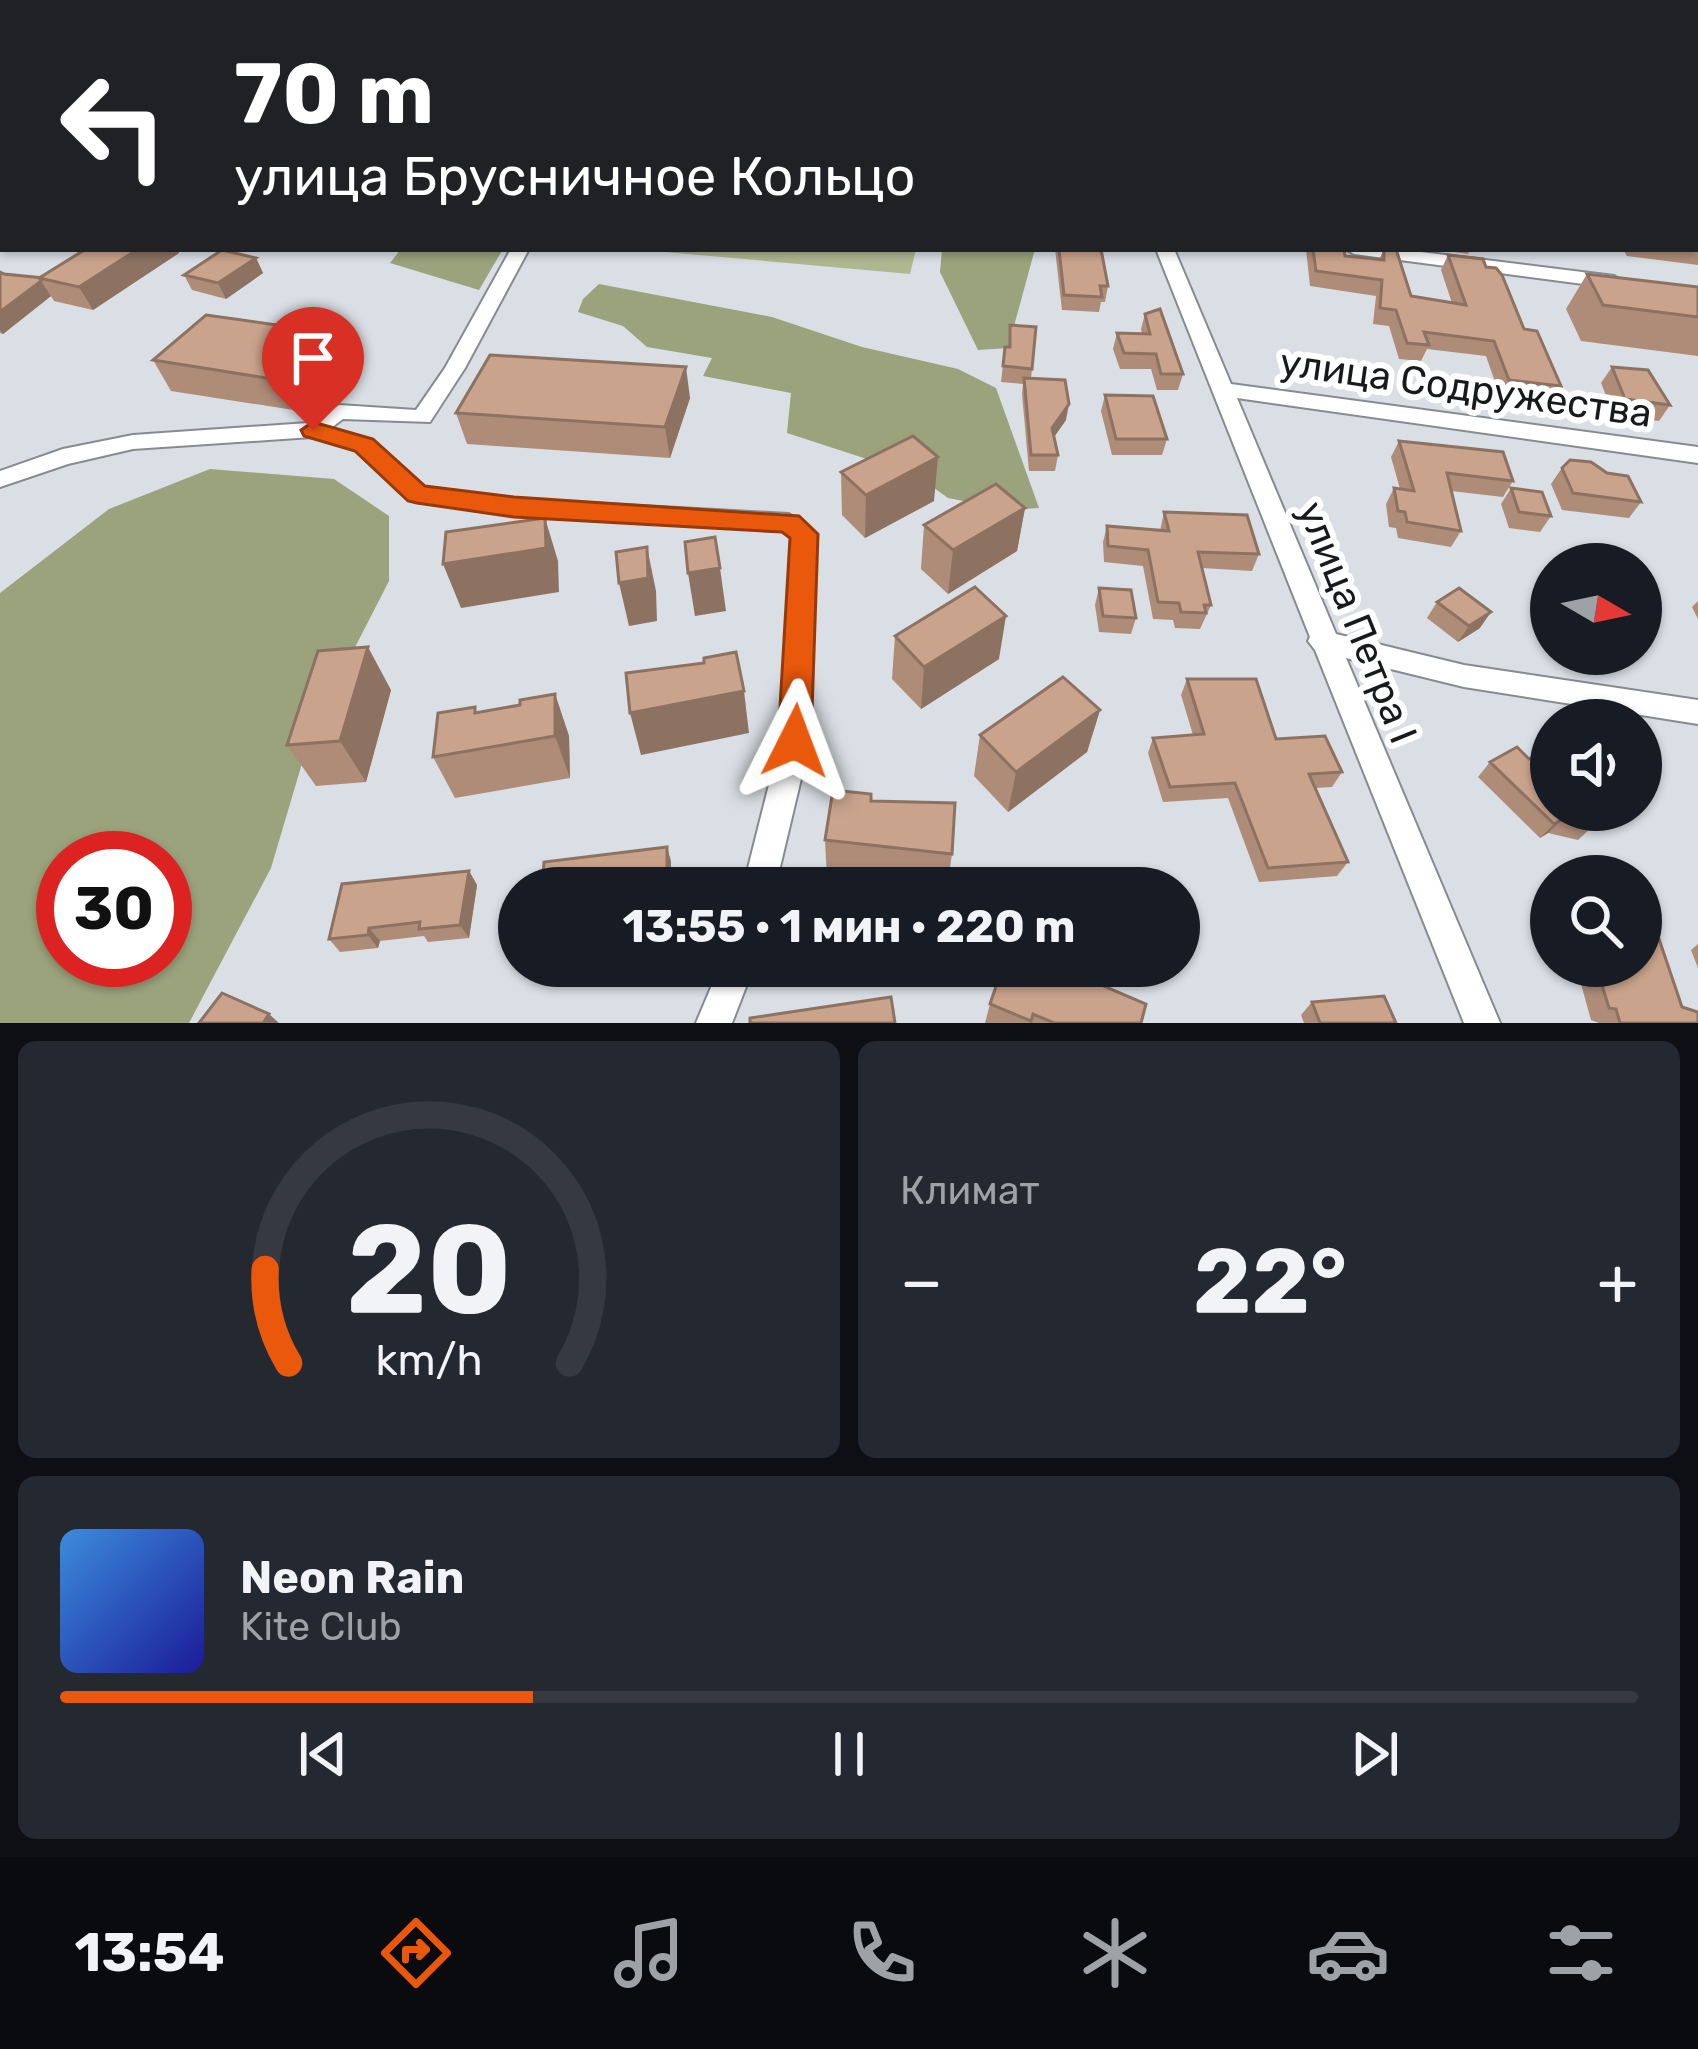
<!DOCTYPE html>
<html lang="ru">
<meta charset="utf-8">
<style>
body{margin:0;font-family:Rubik,sans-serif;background:#242831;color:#f1f3f6;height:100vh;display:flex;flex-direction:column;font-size:45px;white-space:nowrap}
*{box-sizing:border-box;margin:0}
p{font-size:39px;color:#9ea1a6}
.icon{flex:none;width:66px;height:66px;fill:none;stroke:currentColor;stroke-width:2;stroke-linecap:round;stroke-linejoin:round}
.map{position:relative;height:1023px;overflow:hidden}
.sheet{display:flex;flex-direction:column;gap:18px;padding:18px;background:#0d0f14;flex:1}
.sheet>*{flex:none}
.top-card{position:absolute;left:0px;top:0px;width:1698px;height:252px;box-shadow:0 3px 9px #0004;background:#202124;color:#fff;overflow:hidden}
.needle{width:78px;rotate:99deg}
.buttons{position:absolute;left:1530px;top:543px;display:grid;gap:24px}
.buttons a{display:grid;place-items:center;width:132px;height:132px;border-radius:50%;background:#171b24;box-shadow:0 3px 9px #0004;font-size:60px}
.speed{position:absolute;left:36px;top:831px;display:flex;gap:24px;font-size:60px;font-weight:700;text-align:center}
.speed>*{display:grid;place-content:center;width:156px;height:156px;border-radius:50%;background:#171b24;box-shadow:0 3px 9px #0004;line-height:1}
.speed .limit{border:18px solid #d22;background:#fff;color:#111}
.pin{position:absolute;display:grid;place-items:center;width:102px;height:102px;color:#fff;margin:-123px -51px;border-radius:50% 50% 50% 0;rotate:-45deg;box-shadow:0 0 12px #0007}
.pin .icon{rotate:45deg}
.me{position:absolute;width:132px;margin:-66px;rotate:3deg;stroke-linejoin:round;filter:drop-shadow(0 0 9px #0008)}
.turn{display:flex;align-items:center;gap:42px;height:252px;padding:0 36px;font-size:54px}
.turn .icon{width:156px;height:156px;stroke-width:2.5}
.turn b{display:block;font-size:84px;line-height:102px}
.big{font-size:90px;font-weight:700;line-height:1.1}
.sheet .tile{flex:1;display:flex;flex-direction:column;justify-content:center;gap:18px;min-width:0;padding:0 42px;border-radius:18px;background:#242831}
.sheet .dial{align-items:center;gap:0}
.dial svg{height:312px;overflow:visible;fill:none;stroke:#363941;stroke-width:7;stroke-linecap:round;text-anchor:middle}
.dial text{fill:#f1f3f6;stroke:none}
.song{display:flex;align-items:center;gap:36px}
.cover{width:144px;height:144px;border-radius:18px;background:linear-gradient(135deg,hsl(210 70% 55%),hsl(240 70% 35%))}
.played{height:12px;border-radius:6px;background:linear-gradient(90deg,#ea580c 30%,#363941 30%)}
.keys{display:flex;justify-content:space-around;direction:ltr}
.heat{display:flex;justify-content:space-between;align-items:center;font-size:66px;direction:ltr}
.sheet .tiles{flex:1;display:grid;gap:18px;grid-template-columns:1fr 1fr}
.tile:last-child{grid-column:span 2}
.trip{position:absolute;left:498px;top:867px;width:702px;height:120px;border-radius:60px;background:#171b24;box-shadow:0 3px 9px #0004;font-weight:700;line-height:120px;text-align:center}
.menu{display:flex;height:192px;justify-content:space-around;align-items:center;background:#090b0e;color:#9ea1a6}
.menu .icon{width:84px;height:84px}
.menu .active{color:#ea580c}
.menu b{font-size:54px;color:#f1f3f6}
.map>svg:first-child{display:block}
.green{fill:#afb791}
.forest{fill:#9aa37b;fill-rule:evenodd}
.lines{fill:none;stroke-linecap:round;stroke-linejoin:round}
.stream{stroke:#89bfc4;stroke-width:4.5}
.minor-casing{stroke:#868b91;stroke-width:4}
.tertiary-casing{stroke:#868b91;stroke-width:4}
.primary-casing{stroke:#917240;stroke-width:5}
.minor{fill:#fff;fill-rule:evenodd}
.tertiary{fill:#fff;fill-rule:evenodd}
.primary{fill:#e5c798;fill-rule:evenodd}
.wall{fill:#ae8c78}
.shaded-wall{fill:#8d7262}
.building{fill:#caa38c;stroke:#8d7262;stroke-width:3}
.route{fill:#ea580c;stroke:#983908;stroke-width:3}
.labels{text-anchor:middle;stroke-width:12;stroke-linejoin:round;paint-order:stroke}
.street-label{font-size:39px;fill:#171a1c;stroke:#fff}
</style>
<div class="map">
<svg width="1698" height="1023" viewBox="0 0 1698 1023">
<rect width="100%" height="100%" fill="#d9dfe5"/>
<polygon class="green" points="632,249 916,249 910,274"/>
<g class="forest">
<polygon points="401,249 503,249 479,290 390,263"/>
<polygon points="942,249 1035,249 1008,348 978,350 940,272"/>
<polygon points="599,284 772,317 862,347 958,369 996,388 1039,508 1009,510 948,498 916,475 787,433 791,393 703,376 712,358 647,347 623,326 578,312 583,299"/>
<path d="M210,469l124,10 55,37v65l-78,152 -40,135 -82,155h-189v-430l109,-84zM63,858h102v102h-102z"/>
</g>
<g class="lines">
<polyline class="stream" points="178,3 186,0"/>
<defs>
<g id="minor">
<polygon points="1286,0 1332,0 1335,3 1290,3"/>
<polygon points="1695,174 1698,175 1698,187 1695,186"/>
<rect x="0" y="205" width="3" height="10"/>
<polygon points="511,249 529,249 465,368 430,422 343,419 331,428 371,440 424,487 514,499 789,514 816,534 810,741 775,888 743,888 780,741 792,537 783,531 514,515 417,502 409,500 355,450 312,437 133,449 68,464 0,487 0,471 63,449 133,435 308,423 339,405 416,410 445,368"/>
<polygon points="1156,249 1174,249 1231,384 1698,447 1698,463 1237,398 1336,634 1464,665 1698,700 1698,724 1464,687 1346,658 1500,1023 1464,1023 1315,650 1308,641 1310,637"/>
<polygon points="1345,249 1397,249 1614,276 1623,282 1614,288 1354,254"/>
<polygon points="720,966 754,966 732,1023 696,1023"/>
</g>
<polygon id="tertiary" points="3,46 3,56 0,57 0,47"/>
<g id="primary">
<polygon points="1075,0 1119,0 1121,3 1077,3"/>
<rect x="1695" y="46" width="3" height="12"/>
</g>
</defs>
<use href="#minor" class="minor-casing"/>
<use href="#tertiary" class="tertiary-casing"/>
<use href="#primary" class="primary-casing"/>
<use href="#minor" class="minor"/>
<use href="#tertiary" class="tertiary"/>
<use href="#primary" class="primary"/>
</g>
<g class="wall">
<polygon points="1515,0 1698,0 1698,26 1695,26 1695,3 1517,3"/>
<polygon points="1695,216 1698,221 1698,265 1627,256 1623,249 1695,249"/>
<polygon points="1055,249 1101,249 1108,286 1105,302 1101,302 1099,312 1062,310"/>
<polygon points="1306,249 1344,249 1345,256 1379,260 1384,249 1411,296 1452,303 1441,270 1448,255 1486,267 1561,386 1552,402 1500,396 1486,356 1427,349 1421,361 1399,359 1389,326 1373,324 1376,296 1310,286"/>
<polygon points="1434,249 1470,249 1468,254"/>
<polygon points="179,253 93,310 54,301 51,296 3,334 0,333 0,272 39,278"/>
<polygon points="256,258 263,273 226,299 192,290 184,275"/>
<polygon points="1587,274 1698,287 1698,356 1581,341 1566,309"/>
<polygon points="1145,314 1183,374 1178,390 1157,390 1151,369 1120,369 1113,349 1117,333 1142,334 1141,329"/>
<polygon points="1010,325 1036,327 1031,379 1066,420 1054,437 1058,455 1055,471 1029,471 1022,394 1023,384 1001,382 1005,347 1008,347"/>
<polygon points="333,333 346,363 300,411 171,391 153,360"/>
<polygon points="1612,367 1670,405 1659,421 1614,415 1601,383"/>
<polygon points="1105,395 1167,439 1162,455 1112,455 1101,411"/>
<polygon points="690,398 670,458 467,444 456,413"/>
<polygon points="1399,441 1513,481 1503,497 1451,491 1461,531 1451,547 1398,538 1396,528 1389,527 1386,504 1394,488 1400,489 1391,457"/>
<polygon points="1562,468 1641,502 1629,518 1562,510 1551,484"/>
<polygon points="841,472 934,501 865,538 842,515"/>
<polygon points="1511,488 1551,516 1540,532 1509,528 1501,504"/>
<polygon points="1025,508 1017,551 948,594 921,569 924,525"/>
<polygon points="1164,512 1259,554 1252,571 1202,568 1211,605 1200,629 1175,628 1173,620 1153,619 1143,566 1104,562 1103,542 1107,526 1160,531"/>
<polygon points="1551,582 1551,619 1542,595"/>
<polygon points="1099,588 1136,618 1131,634 1099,632 1095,605"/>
<polygon points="1698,601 1698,619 1692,607"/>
<polygon points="1437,602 1480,628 1458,642 1427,618"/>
<polygon points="895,636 999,659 921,709 892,679"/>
<polygon points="1187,679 1276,739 1342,772 1332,787 1315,788 1348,862 1337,876 1259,882 1228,798 1163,802 1148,753 1153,738 1193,735 1181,695"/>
<polygon points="391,690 366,782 316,786 287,745"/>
<polygon points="555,694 569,736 570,778 455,798 433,757 477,712 520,705"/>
<polygon points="1100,710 1087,752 1008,812 974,776 980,735"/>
<polygon points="1529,759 1593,826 1578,840 1548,833 1540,838 1478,777 1490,762"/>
<polygon points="871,801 952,854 947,888 907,888 827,879 825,840"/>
<polygon points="469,871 477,885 469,938 428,942 424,936 380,941 378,948 340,952 329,939"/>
<polygon points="1698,944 1698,968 1691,950"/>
<polygon points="1576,966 1641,966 1698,1023 1599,1023 1591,1020"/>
<polygon points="1312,1002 1396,1023 1304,1023 1301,1015"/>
<polygon points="990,1004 1141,1023 985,1023"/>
</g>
<g class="shaded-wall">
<polygon points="19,0 66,0 56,3 9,3"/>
<polygon points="138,249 178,249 179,253 93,310 79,287"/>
<polygon points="256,258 263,273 226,299 218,283"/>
<polygon points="41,281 51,296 3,334 0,330 0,312"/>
<polygon points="333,333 346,363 300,411 285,381"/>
<polygon points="686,367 690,398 670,458 665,427"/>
<polygon points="1069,404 1066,420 1049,444 1052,428"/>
<polygon points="938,457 934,501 865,538 866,495"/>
<polygon points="1025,508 1017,551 948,594 953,550"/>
<polygon points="545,518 558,561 559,592 461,608 443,564"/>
<polygon points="647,547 656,591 657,621 629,626 619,583"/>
<polygon points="720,568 726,611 695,616 688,573"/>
<polygon points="1491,612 1480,628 1458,642 1469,626"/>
<polygon points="1006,616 999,659 921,709 924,667"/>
<polygon points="368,647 391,690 366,782 340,741"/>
<polygon points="744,691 749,733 641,755 630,713"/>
<polygon points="555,694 569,736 570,778 555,736"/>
<polygon points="1100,710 1087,752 1008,812 1016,772"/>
<polygon points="1563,819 1548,833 1540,838 1554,824"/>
<polygon points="667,847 671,861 671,888 667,888"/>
<polygon points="469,871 477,885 469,938 460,925"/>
<polygon points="369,928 380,941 378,948 368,935"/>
<polygon points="269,1014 279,1023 263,1023"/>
</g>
<g class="building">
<polygon points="0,0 19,0 3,3 0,6"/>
<polygon points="289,0 532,0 551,3 283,3"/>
<polygon points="630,0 657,0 655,3 628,3"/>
<polygon points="714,0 741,0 748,3 705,3"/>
<polygon points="1613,0 1698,0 1698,14 1695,14 1695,3 1649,3"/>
<rect x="1695" y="69" width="3" height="49"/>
<polygon points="3,212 3,233 0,233 0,214"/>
<polygon points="1695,216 1698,221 1698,248 1695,248"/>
<polygon points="86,249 138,249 79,287 39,278"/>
<polygon points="1059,249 1101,249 1108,286 1100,286 1102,297 1064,295"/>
<polygon points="1313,249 1344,249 1345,256 1384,260 1384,249 1396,249 1411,296 1466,305 1448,255 1483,259 1486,267 1496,268 1502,275 1524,329 1537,331 1561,386 1509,380 1494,341 1424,332 1429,345 1407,343 1396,310 1380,308 1382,280 1316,271"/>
<polygon points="222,250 256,258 218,283 184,275"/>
<polygon points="0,272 4,274 44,278 39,278 41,281 0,312"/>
<polygon points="1587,274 1698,287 1698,317 1603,305"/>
<polygon points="1160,309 1183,374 1161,374 1156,354 1124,353 1117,333 1150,334 1145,314"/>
<polygon points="206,315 333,333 285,381 153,360"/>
<polygon points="1010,325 1036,327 1032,369 1003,366 1005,347 1010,347"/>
<polygon points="490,355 686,367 665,427 456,413"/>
<polygon points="1612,367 1648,370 1670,405 1625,399"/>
<polygon points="1024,378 1065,380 1069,404 1052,428 1058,455 1031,455"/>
<polygon points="1105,395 1153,396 1167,439 1116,439"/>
<polygon points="913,436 938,457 866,495 841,472"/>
<polygon points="1399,441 1503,452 1513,481 1447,473 1461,531 1407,522 1405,512 1398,511 1394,488 1414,491"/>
<polygon points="1570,460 1591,462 1607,473 1628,476 1641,502 1573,493 1562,468"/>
<polygon points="996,484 1025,508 953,550 924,525"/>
<polygon points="1511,488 1542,492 1551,516 1519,512"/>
<polygon points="1164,512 1247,515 1259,554 1198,552 1211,605 1204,605 1206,613 1181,612 1179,603 1158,602 1148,550 1108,546 1107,526 1169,531"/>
<polygon points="545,518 546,548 443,564 446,532"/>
<polygon points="715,537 720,568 688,573 685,542"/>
<polygon points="647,547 648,578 619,583 616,552"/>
<polygon points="975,587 1006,616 924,667 895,636"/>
<polygon points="1099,588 1131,590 1136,618 1103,616"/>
<polygon points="1459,588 1491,612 1469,626 1437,602"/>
<polygon points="368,647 340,741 287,745 318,651"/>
<polygon points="736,652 744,691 630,713 626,673 704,663 704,658"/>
<polygon points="1063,677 1100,710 1016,772 980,735"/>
<polygon points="1187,679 1256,679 1276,739 1325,736 1342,772 1309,774 1348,862 1268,868 1235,783 1170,787 1153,738 1204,734"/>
<polygon points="555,694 555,736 433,757 438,713 475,707 475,713 520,705 520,700"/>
<polygon points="1517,747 1529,759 1546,750 1551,755 1551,810 1589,810 1593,826 1563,819 1554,824 1490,762"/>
<polygon points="833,790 871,794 871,801 955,803 952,854 825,840"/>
<polygon points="667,847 667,888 542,888 544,862"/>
<polygon points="469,871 460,925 419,929 420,922 369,928 368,935 329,939 342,884"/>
<polygon points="1641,935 1659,939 1682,1007 1698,1012 1698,1023 1620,1023 1616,1009 1609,1008 1596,966 1641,966"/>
<polygon points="1003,966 1057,966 1146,1004 1141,1023 1054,1023 1033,1014 1031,1021 990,1004"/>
<polygon points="222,993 269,1014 263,1023 199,1023"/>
<polygon points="1384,996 1396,1023 1320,1023 1312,1002"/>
<polygon points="891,997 895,1023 750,1023 750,1018"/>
</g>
<polygon class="route" points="313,422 373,439 425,486 514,497 799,516 818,534 811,741 807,752 795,756 783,752 778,741 790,538 782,532 514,517 417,503 408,501 355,451 304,436 301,430"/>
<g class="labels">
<g class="street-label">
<text transform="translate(1466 387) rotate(8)" y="14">улица Содружества</text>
<text transform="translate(1358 622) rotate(68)" y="14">улица Петра I</text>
</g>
</g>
</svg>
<div class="buttons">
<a><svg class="needle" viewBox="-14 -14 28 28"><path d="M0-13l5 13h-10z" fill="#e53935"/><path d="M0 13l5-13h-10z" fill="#9ea1a6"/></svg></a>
<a><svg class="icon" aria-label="sound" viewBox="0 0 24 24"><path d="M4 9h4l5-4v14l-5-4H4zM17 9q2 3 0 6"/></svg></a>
<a><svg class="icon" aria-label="search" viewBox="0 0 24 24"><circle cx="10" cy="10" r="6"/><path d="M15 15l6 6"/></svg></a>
</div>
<div class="speed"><div class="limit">30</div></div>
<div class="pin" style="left:313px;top:430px;background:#d93025"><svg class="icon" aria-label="arrive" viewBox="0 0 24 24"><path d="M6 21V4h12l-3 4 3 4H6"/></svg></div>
<svg class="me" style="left:795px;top:741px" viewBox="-20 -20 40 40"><path d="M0-17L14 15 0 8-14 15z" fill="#ea580c" stroke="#fff" stroke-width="4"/></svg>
<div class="trip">13:55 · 1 мин · 220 m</div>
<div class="top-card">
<div class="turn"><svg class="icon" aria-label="left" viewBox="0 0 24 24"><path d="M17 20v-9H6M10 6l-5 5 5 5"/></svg><div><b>70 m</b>улица Брусничное Кольцо</div></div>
</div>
</div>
<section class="sheet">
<div class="tiles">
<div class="tile dial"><svg viewBox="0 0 100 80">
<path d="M14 69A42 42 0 1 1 86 69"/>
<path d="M14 69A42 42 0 0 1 8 45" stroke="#ea580c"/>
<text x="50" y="56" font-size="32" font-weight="700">20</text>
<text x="50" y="72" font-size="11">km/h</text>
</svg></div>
<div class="tile"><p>Климат</p>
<div class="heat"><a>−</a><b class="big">22°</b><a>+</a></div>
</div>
<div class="tile">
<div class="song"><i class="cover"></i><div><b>Neon Rain</b><p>Kite Club</p></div></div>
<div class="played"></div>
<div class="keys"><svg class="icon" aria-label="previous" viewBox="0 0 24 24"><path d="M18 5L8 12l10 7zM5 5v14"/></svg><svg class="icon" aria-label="pause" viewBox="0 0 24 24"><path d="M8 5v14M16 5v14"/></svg><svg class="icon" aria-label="next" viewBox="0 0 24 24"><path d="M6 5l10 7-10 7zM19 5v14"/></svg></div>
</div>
</div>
</section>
<nav class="menu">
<b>13:54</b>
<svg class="icon active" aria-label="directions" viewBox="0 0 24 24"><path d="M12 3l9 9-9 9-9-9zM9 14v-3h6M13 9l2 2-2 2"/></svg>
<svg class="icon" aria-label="music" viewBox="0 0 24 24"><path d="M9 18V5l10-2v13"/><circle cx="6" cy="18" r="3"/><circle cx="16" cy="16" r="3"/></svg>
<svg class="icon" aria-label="phone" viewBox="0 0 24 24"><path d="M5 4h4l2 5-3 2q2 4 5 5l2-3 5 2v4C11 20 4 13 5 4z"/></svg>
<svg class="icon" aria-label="climate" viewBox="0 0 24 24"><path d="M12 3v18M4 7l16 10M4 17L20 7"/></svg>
<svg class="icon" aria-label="car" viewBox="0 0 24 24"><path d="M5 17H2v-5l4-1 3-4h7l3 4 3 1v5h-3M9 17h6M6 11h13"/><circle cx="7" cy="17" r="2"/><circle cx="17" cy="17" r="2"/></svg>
<svg class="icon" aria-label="filters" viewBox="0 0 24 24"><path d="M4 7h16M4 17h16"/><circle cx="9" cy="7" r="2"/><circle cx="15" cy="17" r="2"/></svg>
</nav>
